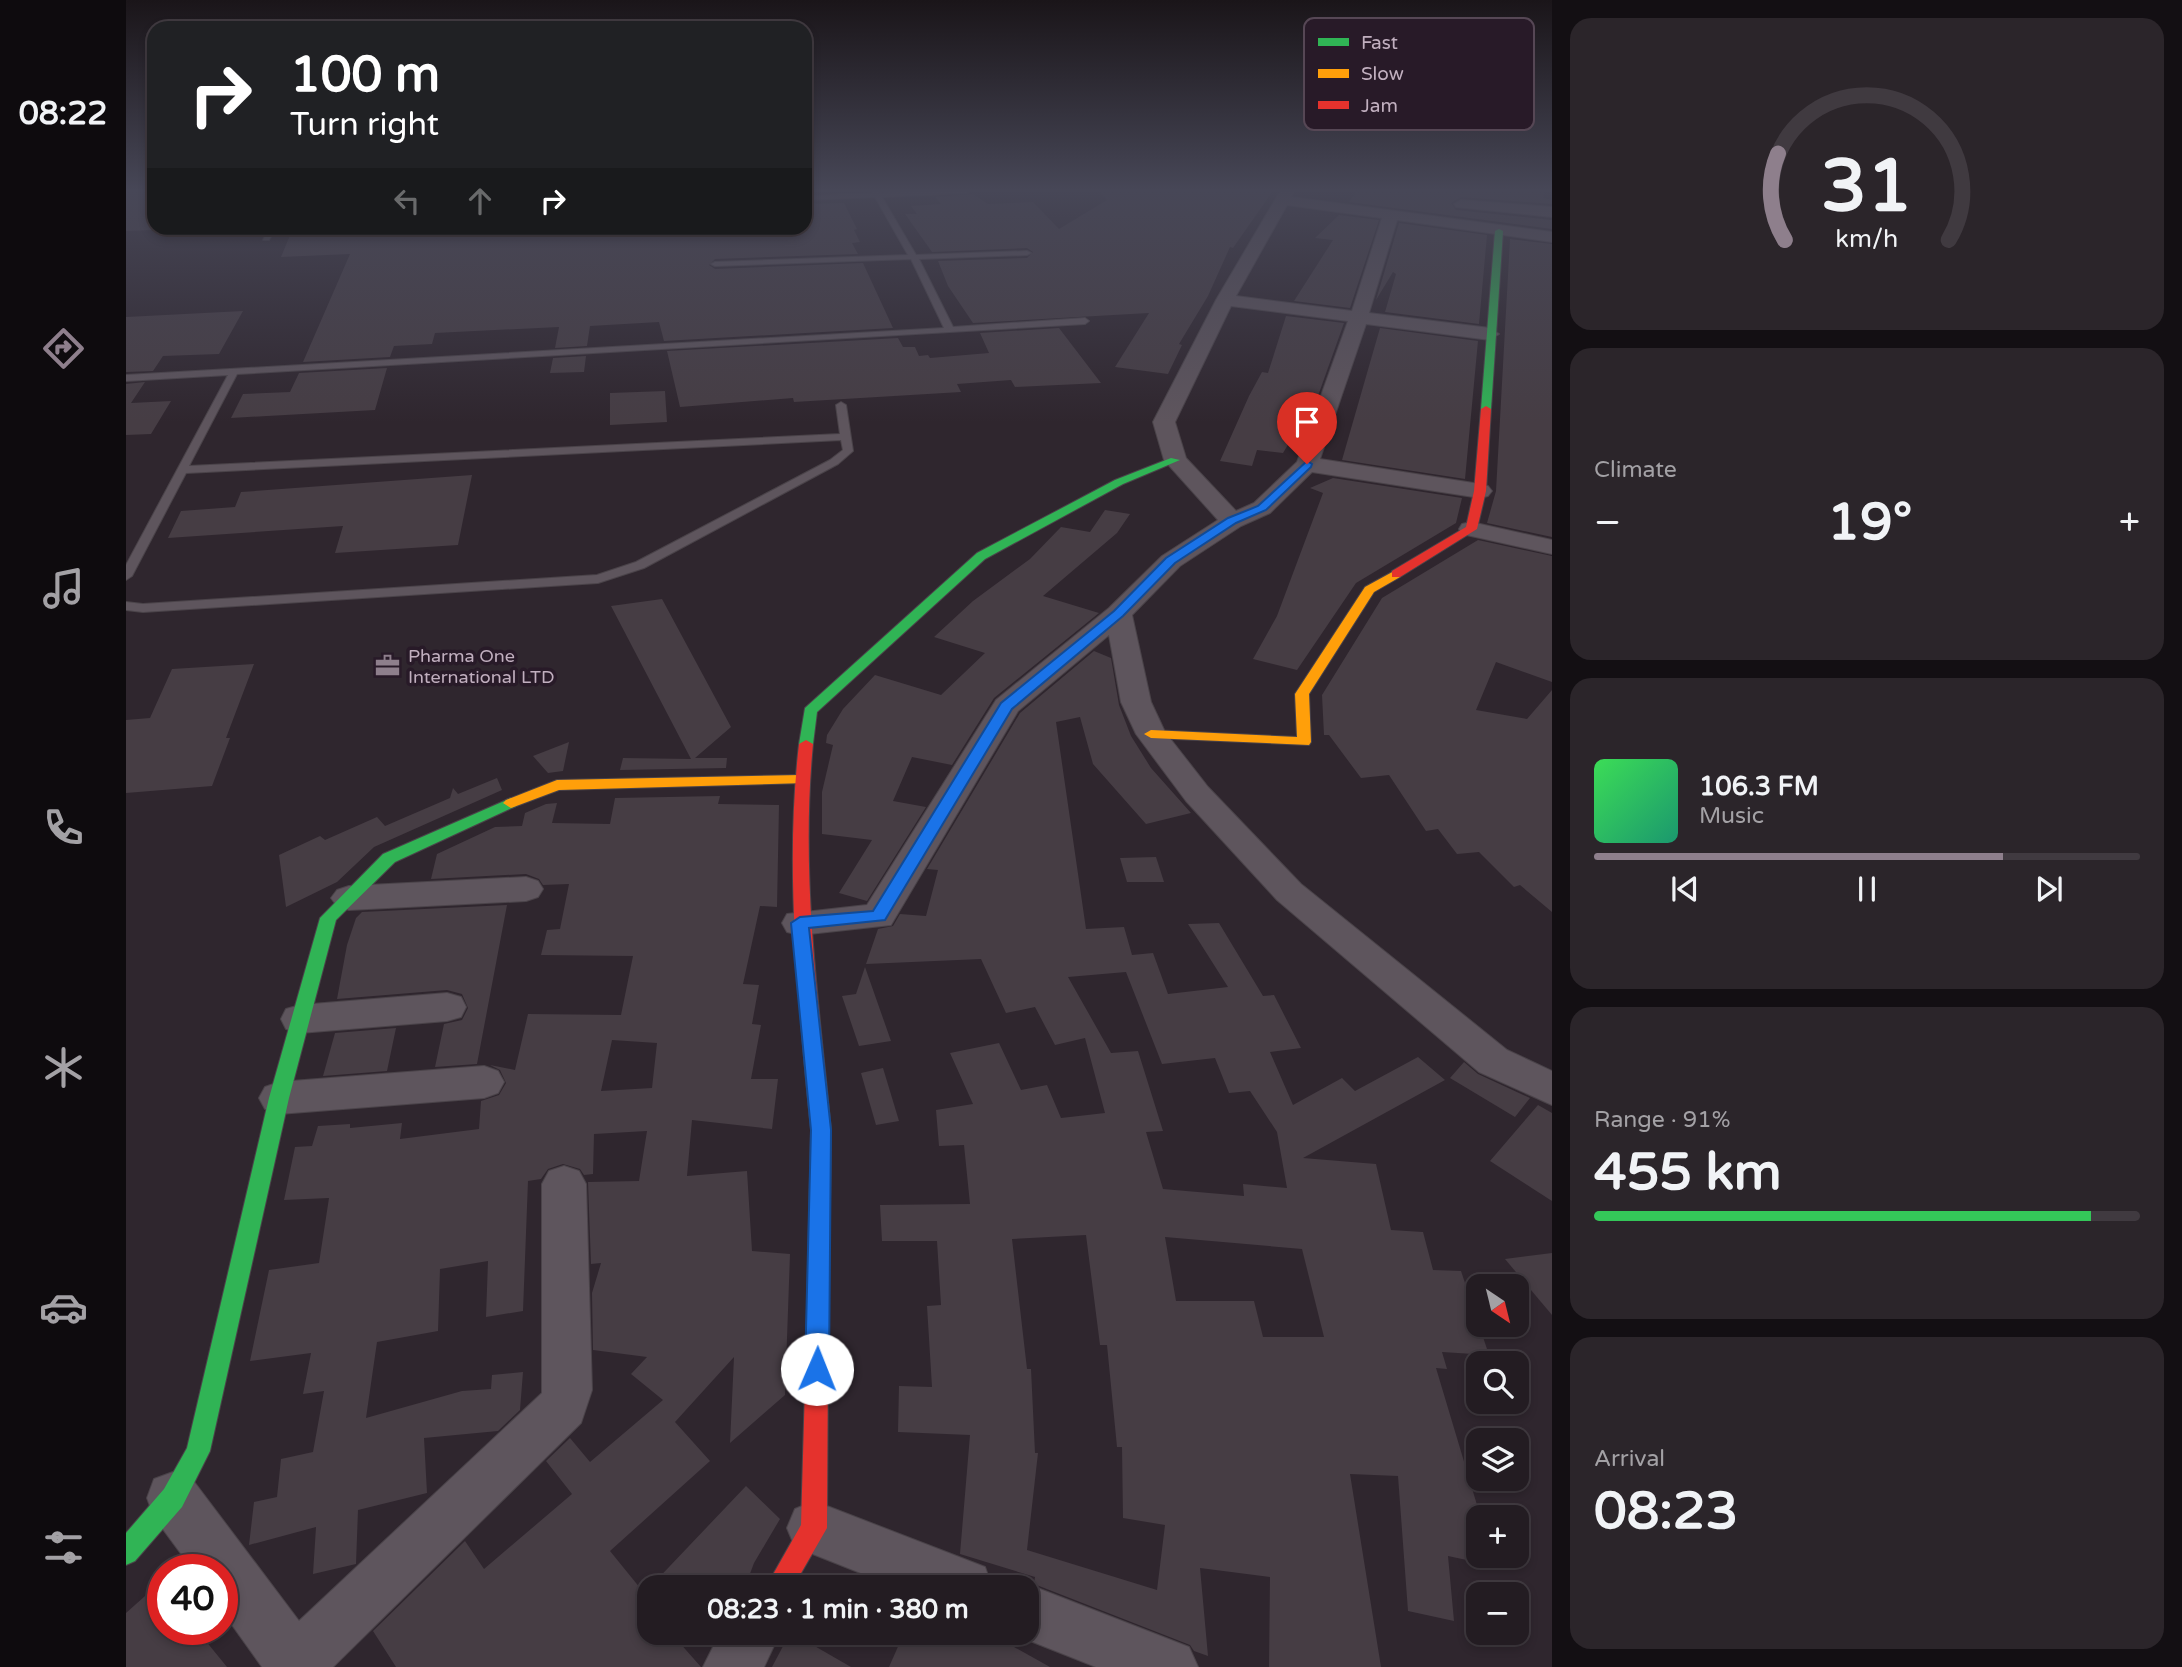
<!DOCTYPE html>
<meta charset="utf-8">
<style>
body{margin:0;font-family:"Varela Round",sans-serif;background:#2b252a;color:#f1f3f6;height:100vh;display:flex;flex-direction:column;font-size:26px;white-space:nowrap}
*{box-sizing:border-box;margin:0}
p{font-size:23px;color:#a3a1a5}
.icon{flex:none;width:38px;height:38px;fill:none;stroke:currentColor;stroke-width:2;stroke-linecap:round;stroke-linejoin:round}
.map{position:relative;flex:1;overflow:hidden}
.panel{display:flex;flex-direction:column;gap:18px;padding:18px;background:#130f13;width:630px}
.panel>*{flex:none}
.top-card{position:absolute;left:21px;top:21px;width:665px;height:214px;border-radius:21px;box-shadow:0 4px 10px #0003,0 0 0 2px #403a40;background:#202124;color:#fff;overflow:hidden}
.needle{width:46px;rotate:145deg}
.controls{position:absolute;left:1340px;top:1274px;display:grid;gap:14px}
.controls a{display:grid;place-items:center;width:63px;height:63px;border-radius:14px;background:#231c22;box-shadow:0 4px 10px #0003,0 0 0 2px #403a40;font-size:35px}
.speed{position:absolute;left:21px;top:1554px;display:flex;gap:14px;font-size:35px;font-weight:700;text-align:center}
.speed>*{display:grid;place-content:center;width:91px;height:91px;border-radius:50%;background:#231c22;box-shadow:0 4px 10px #0003,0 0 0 2px #403a40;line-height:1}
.speed .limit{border:10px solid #d22;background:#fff;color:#111}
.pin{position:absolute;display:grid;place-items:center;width:60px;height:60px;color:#fff;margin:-72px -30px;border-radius:50% 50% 50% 0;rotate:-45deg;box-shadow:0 0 7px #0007}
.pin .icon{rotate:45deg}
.me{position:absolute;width:77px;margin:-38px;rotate:1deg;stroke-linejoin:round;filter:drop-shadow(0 0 5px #0008)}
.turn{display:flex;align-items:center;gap:24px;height:147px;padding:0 28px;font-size:32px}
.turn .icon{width:91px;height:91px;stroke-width:2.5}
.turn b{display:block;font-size:49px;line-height:60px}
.lanes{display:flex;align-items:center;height:66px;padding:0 28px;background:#0003;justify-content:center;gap:35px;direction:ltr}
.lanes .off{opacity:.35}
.big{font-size:52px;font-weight:800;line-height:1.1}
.panel .tile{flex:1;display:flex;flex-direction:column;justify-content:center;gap:10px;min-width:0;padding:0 24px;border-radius:21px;background:#2b252a}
.panel .dial{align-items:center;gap:0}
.dial svg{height:182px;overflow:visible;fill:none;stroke:#403a40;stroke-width:7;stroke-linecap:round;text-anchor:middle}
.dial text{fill:#f1f3f6;stroke:none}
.song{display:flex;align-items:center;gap:21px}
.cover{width:84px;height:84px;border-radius:10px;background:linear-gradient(135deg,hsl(130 70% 55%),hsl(160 70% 35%))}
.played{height:7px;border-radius:4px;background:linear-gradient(90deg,#8e7f8c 75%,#403a40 75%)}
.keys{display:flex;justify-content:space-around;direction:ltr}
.heat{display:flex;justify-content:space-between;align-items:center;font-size:38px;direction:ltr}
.charge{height:10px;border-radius:5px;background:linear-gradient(90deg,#34c759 91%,#403a40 0)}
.trip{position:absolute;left:511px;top:1575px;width:402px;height:70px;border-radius:21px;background:#231c22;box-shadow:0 4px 10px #0003,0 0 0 2px #403a40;font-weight:800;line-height:70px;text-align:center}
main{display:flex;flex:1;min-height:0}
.tab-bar{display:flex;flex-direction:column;width:126px;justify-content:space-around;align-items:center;background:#0e0b0e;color:#a3a1a5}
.tab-bar .icon{width:49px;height:49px}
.tab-bar .selected{color:#8e7f8c}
.tab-bar b{font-size:32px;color:#f1f3f6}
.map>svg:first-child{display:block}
.building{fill:#463d44;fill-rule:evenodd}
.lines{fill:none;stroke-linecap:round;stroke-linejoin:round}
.lane-casing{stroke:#4a4349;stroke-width:2}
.street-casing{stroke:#4a4349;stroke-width:2}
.fast-casing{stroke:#4a4349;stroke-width:2}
.slow-casing{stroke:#4a4349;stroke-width:2}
.jam-casing{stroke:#4a4349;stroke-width:2}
.lane{fill:#5e555d;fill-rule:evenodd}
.street{fill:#5e555d;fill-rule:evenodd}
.fast{fill:#30b455;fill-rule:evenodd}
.slow{fill:#ff9f0a;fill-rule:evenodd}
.jam{fill:#e5322d;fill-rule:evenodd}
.route{fill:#1a73e8;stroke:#114b97;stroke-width:2}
.labels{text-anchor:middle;stroke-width:7;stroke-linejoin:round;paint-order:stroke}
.poi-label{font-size:18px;fill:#c1afbf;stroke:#281a28;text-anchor:start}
.key{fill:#281a28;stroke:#564755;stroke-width:2}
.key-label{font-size:19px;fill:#c1afbf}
</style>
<main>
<nav class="tab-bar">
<b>08:22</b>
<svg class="icon selected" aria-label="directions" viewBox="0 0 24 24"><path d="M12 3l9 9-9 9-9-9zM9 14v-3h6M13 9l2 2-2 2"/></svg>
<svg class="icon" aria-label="music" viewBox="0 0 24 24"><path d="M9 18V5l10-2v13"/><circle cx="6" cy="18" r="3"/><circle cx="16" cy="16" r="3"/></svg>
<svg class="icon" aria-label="phone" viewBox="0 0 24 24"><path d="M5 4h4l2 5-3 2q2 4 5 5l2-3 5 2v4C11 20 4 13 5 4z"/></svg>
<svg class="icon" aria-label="climate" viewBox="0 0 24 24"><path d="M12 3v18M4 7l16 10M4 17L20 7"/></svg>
<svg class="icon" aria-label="car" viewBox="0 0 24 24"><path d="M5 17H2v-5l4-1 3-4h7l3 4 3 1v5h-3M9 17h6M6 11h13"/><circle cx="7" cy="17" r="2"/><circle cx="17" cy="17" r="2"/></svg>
<svg class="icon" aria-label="filters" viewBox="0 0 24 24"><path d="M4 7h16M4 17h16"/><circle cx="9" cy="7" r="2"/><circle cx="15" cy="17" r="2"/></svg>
</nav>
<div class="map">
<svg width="1426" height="1667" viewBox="0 0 1426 1667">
<rect width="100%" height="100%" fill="#2f262e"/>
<g class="building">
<polygon points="0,188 28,188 28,230 0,231"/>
<polygon points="970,188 1149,188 1107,248 1104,247 1082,296 1053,344 1056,345 1042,374 989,367 1023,313 847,323 822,286 812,261 901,258 907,252 901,248 806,252 779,214 791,214 785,206 815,204 809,197 847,194 862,204 907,202 933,229 981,200"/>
<polygon points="1233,188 1420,188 1417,198 1426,200 1426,204 1335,197 1325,203 1330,210 1426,220 1426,229 1223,202"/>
<polygon points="718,203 731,229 728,230 734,242 726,243 732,254 589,259 583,265 589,269 737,263 767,328 538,341 533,322 464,326 461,346 429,348 433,327 309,333 306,344 268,346 264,357 177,362 224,254 155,257 167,228 679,228 679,204"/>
<polygon points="1213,215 1253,220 1224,308 1168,301 1207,240 1189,238"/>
<polygon points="1273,223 1361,235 1353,324 1259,312 1270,274 1267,272 1250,300"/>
<polygon points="1384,239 1426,244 1426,537 1361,523 1370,491"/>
<polygon points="117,311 93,354 37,356 27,371 0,372 0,317"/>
<polygon points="1160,316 1218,323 1193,393 1157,453 1131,450 1126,466 1094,461 1123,396 1136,372 1142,373"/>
<polygon points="933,328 975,383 889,387 885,380 831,384 835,392 668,402 667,398 554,407 541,351 772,338 777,347 789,347 793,356 802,355 804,358 863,353 854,333"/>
<polygon points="1254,328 1352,341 1339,479 1216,460"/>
<polygon points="460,356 458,372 424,373 427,358"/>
<polygon points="261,368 249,410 105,418 117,394 164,392 173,373"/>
<polygon points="19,382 5,403 45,401 25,434 0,435 0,384"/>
<polygon points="539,391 541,422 484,425 484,393"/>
<polygon points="346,475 332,545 209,553 217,526 42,538 55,511 109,507 115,492"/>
<polygon points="1207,478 1336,498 1330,523 1230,583 1171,670 1127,659 1151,616 1197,493 1184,488"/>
<polygon points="979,510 1004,514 991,533 917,596 973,613 868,698 826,765 786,757 767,801 800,807 741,901 713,893 746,840 696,834 696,792 707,745 700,743 701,735 717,709 749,675 815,695 859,653 808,637 847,601 904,559 935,527 964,532"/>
<polygon points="1352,540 1426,556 1426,682 1370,662 1350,710 1401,719 1426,690 1426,912 1394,885 1388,887 1353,852 1331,854 1312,829 1300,831 1263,775 1235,778 1203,735 1198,735 1196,695 1256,598"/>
<polygon points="536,599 605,727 569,758 601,758 600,768 494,770 497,758 565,759 485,606"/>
<path d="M968,651l17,7 8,47 12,31 20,32 40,45 -45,11 -53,-60 -13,-47 -24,5 30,207 38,-2 8,28 21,-2 15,41 60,-7 -40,-63 31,-1 44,73 11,-1 27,53 -31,4 23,53 49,-27 13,13 63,-34 27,23 -142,78 73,6 15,66 32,2 10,38 28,1 28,84 -47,-3 5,17 -11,-1 44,147 4,1 -5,1v39h10l1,9 -42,-9 6,65 -46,-10 -10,-135 -48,-2 31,193h-112l1,-90 -70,-9 8,88 -14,-5 -4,-6 -156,-61 1,-7 -75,-23 10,-119 -72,-3 1,-46 33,1 -5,-81 14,-1 -4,-64h-55l-2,-36 90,-1 -6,-59 -25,1 -3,-36 37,-6 -23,-51 49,-10 22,47 26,-5 14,33 44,-5 -20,-75 -30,7 -20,-38 -29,6 -25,-54 -115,5 12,-35 15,-3 7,-12 26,2 12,-46 -11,-1 93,-156zM1000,972l36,92 53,-6 14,35 21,-2 27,41 10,56 -44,-4 1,12 -81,-7 -17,-57 17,-1 -25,-80 -27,2 -43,-76zM960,1235l14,110h7l10,102h5l1,71 42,7 -8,65 -130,-40 11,-97h-3l-4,-84h-4l-15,-130zM1039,1237l137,12 22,88h-61l-9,-36h-78z"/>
<polygon points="128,664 100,738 104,738 86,786 0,793 0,720 24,718 46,669"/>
<polygon points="443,742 437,771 422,773 407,756"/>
<polygon points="371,778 376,790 248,847 211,882 160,907 153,855 194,836 199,840 251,817 259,826 324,798 327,788 332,794"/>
<path d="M594,796l-2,8 61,1 -2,102 -17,-1 -17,78 16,1 -7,39 9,1 -10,54h27l-6,50 -80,-9 -5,56 60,-5 5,80 38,3 -5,141 -55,48 4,-86 -59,65 35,39 -100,90 39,48v34h22l30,34h-305l-23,-36 92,-90 19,28 88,-75 -26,-33 24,-23 20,24 73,-62 -32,-26 16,-17 -54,-7 -1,-57 9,-30 -10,1 -3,-82 51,-1 8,-50 -53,3 -1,40 -9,1 -4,-6 -17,-5 -15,5 -7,10 -13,2 -5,130 -37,6 2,-56 -48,8 -2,62 -61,11 -11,76 96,-27 29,-2 1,-14 31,-3 -3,38 -22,21 -74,7 3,55 -69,17 -2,54 -43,10 3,-47 -67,18 5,-43 23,-5 4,-38 32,-7 11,-61 -21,3 8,-41 -61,8 19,-91 50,-7 10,-65 -45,2 11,-53 17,-1 6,-20 32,-2v4l52,-5 -2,16 79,-10 2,-28 18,-6 7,-12 -6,-13 -10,-5 25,5 13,-56 93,1 12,-59 -92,-1 6,-25 13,-1 9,-45 -26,1 -4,-6 -13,-5 -95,5 6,-25 58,-27 27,-1 3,-13 21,-9 11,-1 -5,20 58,1 5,-26zM486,1040l45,3 -5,45 -51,3z"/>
<polygon points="1030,857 1038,882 1001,882 994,858"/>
<polygon points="381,905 351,1064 309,1067 318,1024 336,1020 342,1008 336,994 321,990 211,999 221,945 230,918 236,912"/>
<polygon points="739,967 765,1041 733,1046 716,996 730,994"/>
<polygon points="270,1028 261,1071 197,1076 209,1033"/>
<polygon points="1338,1062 1352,1074 1404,1098 1389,1117 1324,1078"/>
<polygon points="757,1068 773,1121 750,1125 735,1073"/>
<polygon points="1412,1105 1426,1113 1426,1201 1364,1161"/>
<polygon points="1426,1253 1426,1315 1379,1259"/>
<polygon points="620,1486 654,1519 628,1563 619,1587 524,1587"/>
<polygon points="37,1580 37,1629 70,1629 101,1667 0,1667 0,1613"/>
<polygon points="664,1633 666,1633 725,1667 646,1667"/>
<polygon points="778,1633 863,1633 924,1667 763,1667"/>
</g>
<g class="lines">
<defs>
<g id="lane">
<polygon points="744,188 751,188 753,193 843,190 841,193 756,197 790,255 901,251 905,253 901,255 793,259 827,327 959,318 963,321 959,324 111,374 63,466 714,434 710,405 715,402 720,405 727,451 712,464 518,568 472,583 17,612 0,610 0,602 17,604 471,575 510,562 704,460 717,450 715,440 60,473 6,576 0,580 0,565 102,375 0,381 0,375 818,328 785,259 589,266 585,264 589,262 782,255 749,197 679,200 679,196 746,193"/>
<polygon points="143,228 150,228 143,240 137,240"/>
</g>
<g id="street">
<path d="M1156,188h14l-5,9 261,35v10l-155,-22 -28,93 121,15 9,6 -9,6 -124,-16 -46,135 160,25 8,2 4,5 -4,5 -8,2 -168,-26 -42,41 -29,13 -61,40 -48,49 19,87 14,30 43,55 93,97 206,166 45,21v34l-73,-33 -202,-172 -91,-99 -50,-67 -15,-32 -12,-67 -91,76 -127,214 -91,10 -13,-3 -5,-9 5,-9 80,-9 129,-205 113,-92 53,-52 56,-36 -54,-60 -11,-38 63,-122zM1161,205l95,13 -30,93 -116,-15zM1105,306l117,15 -51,141 -43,41 -18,8 -50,-53 -11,-36z"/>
<polygon points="1335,200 1426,207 1426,217 1330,207 1328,204"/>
<polygon points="1345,522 1426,540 1426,554 1336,534 1333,529 1336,524"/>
<polygon points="400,877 412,881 417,889 412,897 400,901 223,910 211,906 205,898 211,890 223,886"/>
<polygon points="321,993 335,997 340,1007 335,1017 321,1021 174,1033 160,1029 155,1019 160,1009 174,1005"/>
<polygon points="358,1066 372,1071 378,1082 372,1093 358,1098 153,1114 139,1109 133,1098 139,1087 153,1082"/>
<polygon points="438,1166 453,1171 460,1184 466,1390 455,1423 207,1667 136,1667 96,1611 96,1570 67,1570 28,1517 21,1498 28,1479 47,1472 66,1479 173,1621 416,1393 416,1184 423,1171"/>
<polygon points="688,1501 859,1567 866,1587 770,1587 669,1547 661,1528 669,1509"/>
<polygon points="901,1584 1063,1647 1072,1667 970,1667 884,1633 901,1633 901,1587 893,1587"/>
<polygon points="594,1633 654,1633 638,1667 577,1667"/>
</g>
<g id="fast">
<polygon points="1373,229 1377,231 1365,409 1360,412 1355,409 1369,231"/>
<polygon points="1045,458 1054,460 997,484 859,559 691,712 687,744 685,747 675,747 673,744 679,708 851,553 989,480"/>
<polygon points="385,798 390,800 393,803 390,806 269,862 210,920 163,1098 84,1451 56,1507 9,1561 0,1565 0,1533 38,1489 61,1448 143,1098 194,918 257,854"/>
</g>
<g id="slow">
<polygon points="1270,570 1274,571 1274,577 1248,592 1183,694 1185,742 1183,745 1025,738 1018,734 1025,730 1171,737 1169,694 1239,587"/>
<polygon points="675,775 680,777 683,780 680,783 433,790 385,808 377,803 380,800 431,780"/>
<polygon points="690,1073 697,1075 700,1080 705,1130 702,1352 699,1360 691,1363 683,1360 680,1352 685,1130 680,1080 683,1075"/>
</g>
<g id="jam">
<polygon points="1360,406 1365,409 1360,491 1351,529 1274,577 1266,577 1266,571 1340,527 1348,491 1355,409"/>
<path d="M680,740l7,4c-11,113 1,224 13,336l-3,5 -7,2 -7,-2 -3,-5c-10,-112 -20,-223 -7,-336z"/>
<polygon points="691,1341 699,1344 702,1352 701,1528 667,1587 640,1587 675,1525 680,1352 683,1344"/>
</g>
</defs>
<use href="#lane" class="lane-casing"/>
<use href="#street" class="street-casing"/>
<use href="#fast" class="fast-casing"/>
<use href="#slow" class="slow-casing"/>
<use href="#jam" class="jam-casing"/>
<use href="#lane" class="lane"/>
<use href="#street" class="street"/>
<use href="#fast" class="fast"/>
<use href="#slow" class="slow"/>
<use href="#jam" class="jam"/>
</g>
<linearGradient id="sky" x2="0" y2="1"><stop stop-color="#1a1519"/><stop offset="0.45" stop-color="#474757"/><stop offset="1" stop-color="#474757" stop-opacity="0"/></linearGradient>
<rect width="1426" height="422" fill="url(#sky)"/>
<polygon class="route" points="1181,461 1186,464 1185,467 1140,510 1110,523 1049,563 997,616 886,709 759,920 683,928 705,1130 703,1369 699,1377 691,1380 683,1377 679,1369 685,1130 665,923 674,917 747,911 875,703 988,611 1040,558 1102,518 1132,506"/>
<defs>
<symbol id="office-bare" viewBox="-9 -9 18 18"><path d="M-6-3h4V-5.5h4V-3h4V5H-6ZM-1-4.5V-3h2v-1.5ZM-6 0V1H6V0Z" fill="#8e7f8c" stroke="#281a28" stroke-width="2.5" paint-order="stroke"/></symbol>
</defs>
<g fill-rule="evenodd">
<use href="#office-bare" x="244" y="648" width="35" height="35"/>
</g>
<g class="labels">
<g class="poi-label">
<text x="282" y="662">Pharma One<tspan x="282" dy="21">International LTD</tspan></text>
</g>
</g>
<rect x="1178" y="18" width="230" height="112" rx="10" class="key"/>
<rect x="1192" y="38" width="31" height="8" fill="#30b455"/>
<rect x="1192" y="69" width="31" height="9" fill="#ff9f0a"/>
<rect x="1192" y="101" width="31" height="8" fill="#e5322d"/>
<g class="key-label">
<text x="1235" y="49">Fast</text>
<text x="1235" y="80">Slow</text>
<text x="1235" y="112">Jam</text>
</g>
</svg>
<div class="controls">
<a><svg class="needle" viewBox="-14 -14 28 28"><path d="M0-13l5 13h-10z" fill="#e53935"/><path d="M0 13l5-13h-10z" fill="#a3a1a5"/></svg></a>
<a><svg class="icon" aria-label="search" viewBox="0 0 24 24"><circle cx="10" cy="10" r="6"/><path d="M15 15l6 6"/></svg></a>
<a><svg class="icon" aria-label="layers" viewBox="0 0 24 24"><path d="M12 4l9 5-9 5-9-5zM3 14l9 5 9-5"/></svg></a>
<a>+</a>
<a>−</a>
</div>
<div class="speed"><div class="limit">40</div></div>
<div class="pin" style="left:1181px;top:464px;background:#d93025"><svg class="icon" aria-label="arrive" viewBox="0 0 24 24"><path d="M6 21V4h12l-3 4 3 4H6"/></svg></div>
<svg class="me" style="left:691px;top:1369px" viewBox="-20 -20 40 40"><circle r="19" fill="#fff"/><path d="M0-13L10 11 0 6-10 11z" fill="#1a73e8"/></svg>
<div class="trip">08:23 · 1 min · 380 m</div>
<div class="top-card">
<div class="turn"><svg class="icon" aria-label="right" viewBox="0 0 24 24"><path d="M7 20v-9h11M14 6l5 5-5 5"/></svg><div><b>100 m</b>Turn right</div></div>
<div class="lanes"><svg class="icon off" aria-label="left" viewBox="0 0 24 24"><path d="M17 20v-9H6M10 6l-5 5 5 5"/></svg><svg class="icon off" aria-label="ahead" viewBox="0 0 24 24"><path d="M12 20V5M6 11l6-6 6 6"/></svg><svg class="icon" aria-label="right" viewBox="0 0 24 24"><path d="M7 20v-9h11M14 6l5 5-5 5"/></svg></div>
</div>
</div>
<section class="panel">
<div class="tile dial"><svg viewBox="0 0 100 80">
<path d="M14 69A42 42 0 1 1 86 69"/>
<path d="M14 69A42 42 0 0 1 11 31" stroke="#8e7f8c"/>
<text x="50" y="56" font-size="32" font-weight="700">31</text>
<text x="50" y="72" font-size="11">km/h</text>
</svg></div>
<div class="tile"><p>Climate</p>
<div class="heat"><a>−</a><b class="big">19°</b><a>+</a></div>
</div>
<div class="tile">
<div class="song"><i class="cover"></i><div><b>106.3 FM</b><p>Music</p></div></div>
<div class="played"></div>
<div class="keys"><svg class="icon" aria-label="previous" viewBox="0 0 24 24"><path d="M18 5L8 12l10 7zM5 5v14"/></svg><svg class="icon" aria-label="pause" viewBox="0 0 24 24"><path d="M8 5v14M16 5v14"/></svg><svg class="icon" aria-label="next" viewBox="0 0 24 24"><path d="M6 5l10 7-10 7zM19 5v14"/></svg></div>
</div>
<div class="tile"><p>Range · 91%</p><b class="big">455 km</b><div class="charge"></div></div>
<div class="tile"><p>Arrival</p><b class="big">08:23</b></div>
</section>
</main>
